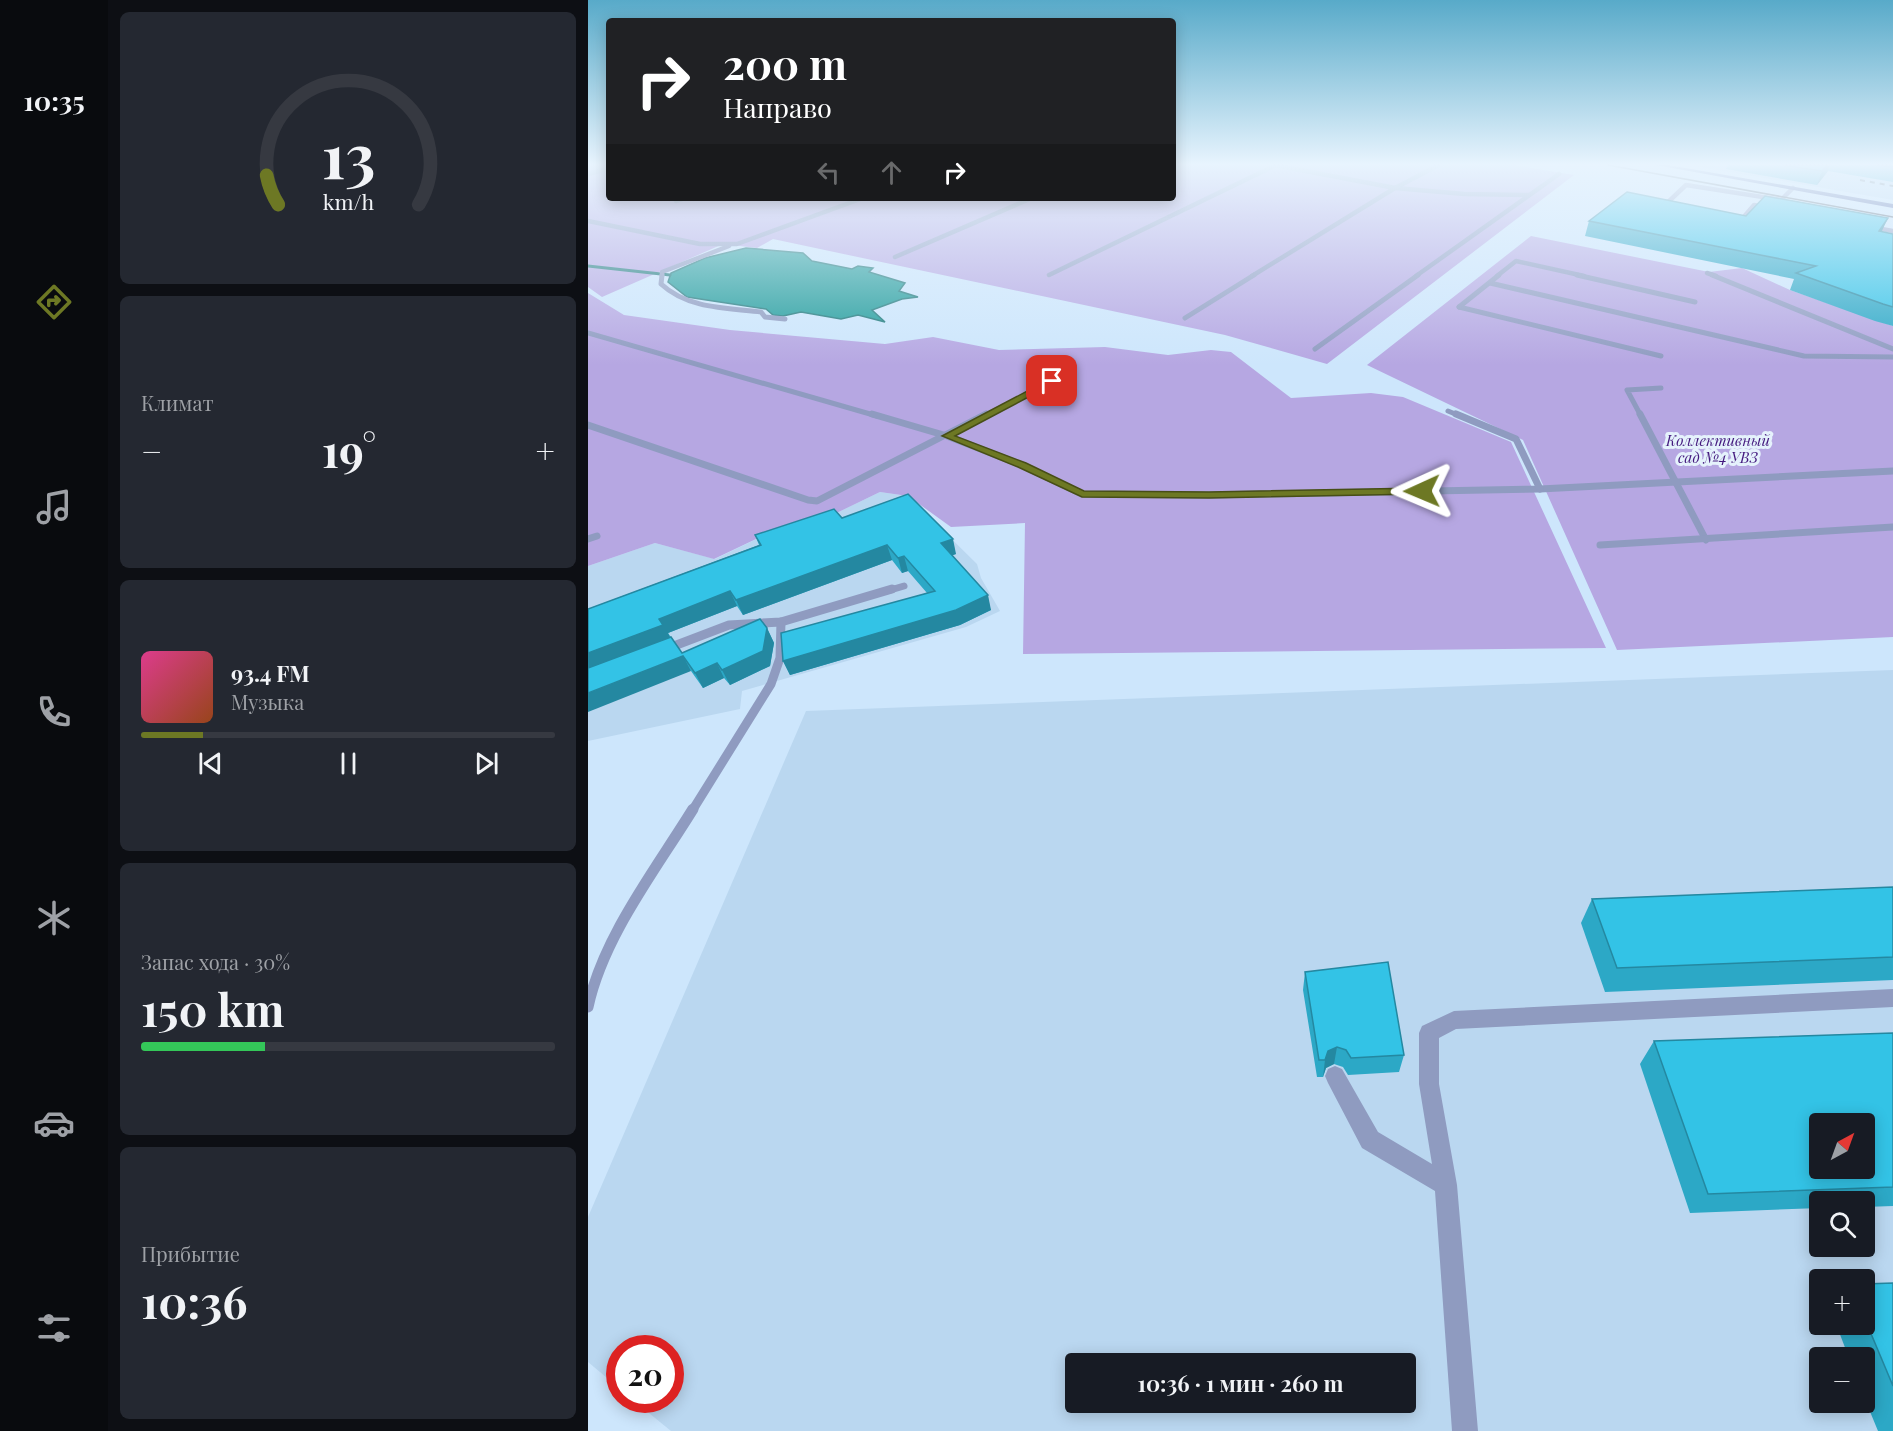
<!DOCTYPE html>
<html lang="ru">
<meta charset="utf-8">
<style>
body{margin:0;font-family:"Playfair Display",serif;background:#242831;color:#f1f3f6;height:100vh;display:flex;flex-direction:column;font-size:22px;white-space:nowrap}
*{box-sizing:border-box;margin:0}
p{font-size:20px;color:#9ea1a6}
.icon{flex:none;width:33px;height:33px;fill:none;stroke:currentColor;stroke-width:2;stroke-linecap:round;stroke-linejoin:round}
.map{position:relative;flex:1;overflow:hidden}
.details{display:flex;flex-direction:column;gap:12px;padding:12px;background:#0d0f14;width:480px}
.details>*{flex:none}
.hud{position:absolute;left:18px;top:18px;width:570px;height:183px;border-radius:6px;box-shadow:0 3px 15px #0003;background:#202124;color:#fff;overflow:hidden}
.needle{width:39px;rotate:41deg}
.buttons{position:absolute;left:1221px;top:1113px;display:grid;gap:12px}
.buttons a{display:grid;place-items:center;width:66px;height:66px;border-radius:6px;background:#171b24;box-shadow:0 3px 15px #0003;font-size:30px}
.speed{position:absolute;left:18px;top:1335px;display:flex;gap:12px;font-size:30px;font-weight:700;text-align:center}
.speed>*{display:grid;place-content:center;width:78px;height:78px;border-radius:50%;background:#171b24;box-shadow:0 3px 15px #0003;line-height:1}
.speed .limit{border:9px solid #d22;background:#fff;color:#111}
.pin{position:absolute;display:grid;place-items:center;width:51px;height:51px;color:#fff;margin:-26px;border-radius:12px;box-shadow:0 3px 9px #0006}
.me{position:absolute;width:66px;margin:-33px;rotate:269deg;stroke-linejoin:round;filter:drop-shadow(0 0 4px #0008)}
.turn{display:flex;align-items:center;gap:21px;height:126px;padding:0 18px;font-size:27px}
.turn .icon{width:78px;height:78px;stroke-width:2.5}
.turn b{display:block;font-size:42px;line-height:51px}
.lanes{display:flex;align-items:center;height:57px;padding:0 18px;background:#0003;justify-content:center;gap:30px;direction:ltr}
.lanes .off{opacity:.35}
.big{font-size:45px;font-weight:700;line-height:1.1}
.details .widget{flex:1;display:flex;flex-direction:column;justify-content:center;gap:9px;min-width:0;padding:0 21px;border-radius:9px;background:#242831}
.details .dial{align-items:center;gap:0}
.dial svg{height:156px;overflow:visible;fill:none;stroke:#363941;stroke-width:7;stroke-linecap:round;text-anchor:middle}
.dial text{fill:#f1f3f6;stroke:none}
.song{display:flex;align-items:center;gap:18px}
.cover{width:72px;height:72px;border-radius:9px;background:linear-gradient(135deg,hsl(330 70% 55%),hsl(20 70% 35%))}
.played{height:6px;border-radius:3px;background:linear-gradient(90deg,#6d7824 15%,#363941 15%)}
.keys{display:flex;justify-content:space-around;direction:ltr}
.heat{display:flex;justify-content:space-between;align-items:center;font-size:33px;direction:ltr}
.charge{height:9px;border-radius:4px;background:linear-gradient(90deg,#34c759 30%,#363941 0)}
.trip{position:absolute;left:477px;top:1353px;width:351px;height:60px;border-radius:6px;background:#171b24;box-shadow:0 3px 15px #0003;font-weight:700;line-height:60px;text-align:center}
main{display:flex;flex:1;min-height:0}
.tabs{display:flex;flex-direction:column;width:108px;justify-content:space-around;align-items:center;background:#090b0e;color:#9ea1a6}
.tabs .icon{width:42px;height:42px}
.tabs .on{color:#6d7824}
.tabs b{font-size:27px;color:#f1f3f6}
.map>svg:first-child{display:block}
.built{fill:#bad7f0;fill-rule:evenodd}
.green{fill:#b6a7e2}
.water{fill:#209b9a;stroke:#1e787a;stroke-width:1.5}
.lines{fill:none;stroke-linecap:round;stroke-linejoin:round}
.stream{stroke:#1e787a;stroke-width:3}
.lane-far4{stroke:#8f9bc0;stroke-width:4.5}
.lane-far3{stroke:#8f9bc0;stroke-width:5}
.lane-far2{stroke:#8f9bc0;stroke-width:7}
.lane-far1{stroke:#8f9bc0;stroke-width:9}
.lane{stroke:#8f9bc0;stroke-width:11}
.street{fill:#8f9bc0;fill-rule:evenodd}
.primary{fill:#4b5e9f;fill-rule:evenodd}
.tram{stroke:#4d5c69;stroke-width:1.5}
.rail{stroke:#4d5c69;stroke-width:2;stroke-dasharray:5 5;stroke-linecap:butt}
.wall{fill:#2ca8c6}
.shaded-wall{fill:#2488a1}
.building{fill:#33c3e6;stroke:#2488a1;stroke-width:1.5;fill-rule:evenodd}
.route{fill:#6d7824;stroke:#474e17;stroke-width:1.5}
.labels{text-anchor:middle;stroke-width:6;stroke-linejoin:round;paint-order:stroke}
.far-park-label{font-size:15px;font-style:italic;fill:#43197e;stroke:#e5f2fc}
</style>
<main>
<nav class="tabs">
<b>10:35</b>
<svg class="icon on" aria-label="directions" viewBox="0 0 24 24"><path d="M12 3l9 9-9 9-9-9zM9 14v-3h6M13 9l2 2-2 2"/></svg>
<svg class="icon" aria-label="music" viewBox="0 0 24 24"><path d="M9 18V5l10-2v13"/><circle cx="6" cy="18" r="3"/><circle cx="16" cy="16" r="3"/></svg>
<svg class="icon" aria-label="phone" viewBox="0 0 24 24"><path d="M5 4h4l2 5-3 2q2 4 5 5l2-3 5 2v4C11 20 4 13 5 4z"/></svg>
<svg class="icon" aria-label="climate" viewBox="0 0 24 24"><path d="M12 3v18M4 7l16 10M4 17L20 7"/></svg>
<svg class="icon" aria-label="car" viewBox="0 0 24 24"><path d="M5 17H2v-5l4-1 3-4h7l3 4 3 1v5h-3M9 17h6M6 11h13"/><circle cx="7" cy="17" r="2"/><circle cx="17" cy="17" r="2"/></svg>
<svg class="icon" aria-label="filters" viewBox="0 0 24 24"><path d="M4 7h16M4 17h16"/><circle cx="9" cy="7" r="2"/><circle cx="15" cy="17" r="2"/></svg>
</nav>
<section class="details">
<div class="widget dial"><svg viewBox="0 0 100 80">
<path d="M14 69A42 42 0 1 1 86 69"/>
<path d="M14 69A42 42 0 0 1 8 54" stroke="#6d7824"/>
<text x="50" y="56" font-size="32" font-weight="700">13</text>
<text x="50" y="72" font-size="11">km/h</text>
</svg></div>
<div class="widget"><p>Климат</p>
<div class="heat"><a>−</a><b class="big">19°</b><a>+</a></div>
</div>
<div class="widget">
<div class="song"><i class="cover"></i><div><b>93.4 FM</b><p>Музыка</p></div></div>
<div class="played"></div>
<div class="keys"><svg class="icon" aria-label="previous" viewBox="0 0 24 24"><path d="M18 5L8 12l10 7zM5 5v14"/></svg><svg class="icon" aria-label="pause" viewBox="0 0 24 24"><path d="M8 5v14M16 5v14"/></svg><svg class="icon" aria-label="next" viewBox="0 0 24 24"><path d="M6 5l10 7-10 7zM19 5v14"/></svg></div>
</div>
<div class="widget"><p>Запас хода · 30%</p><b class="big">150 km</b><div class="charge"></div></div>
<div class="widget"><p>Прибытие</p><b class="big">10:36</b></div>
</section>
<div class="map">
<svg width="1305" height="1431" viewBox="0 0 1305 1431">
<rect width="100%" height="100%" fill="#cde6fc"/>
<g class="built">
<polygon points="1100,165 1305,165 1305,200"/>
<polygon points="292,492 320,496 389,564 393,578 412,611 378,627 154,691 152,709 0,741 0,566 67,543 127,559 200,524 232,521"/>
<path d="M1305,670v761h-1222l-38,-31h37v-52h-50l-1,40 -31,-26v-145l218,-506zM1232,1124h44v44h-44zM1232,1202h44v44h-44zM1232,1280h44v44h-44zM1232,1358h44v44h-44zM488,1364h330v38h-330z"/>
</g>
<g class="green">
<polygon points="0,165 21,165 21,198 585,198 585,165 926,165 986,175 739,364 637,335 185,239 169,248 135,244 14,297 0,287"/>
<polygon points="943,236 1121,272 1154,268 1202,290 1305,326 1305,637 1029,650 935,440 779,365"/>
<polygon points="0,293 36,315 142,330 297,344 345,337 411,350 517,347 580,355 623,350 643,352 703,398 783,393 815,397 923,442 1018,648 435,654 437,523 363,527 320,496 292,492 232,521 200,524 126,559 67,543 0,566"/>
</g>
<polygon class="water" points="158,248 215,253 224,261 264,269 270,266 285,268 281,272 317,283 311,291 330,297 314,299 284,310 297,322 270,315 253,319 213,312 195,316 185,315 178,309 99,297 80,282 83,273 117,258"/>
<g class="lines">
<polyline class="stream" points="0,266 82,275"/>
<g class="lane-far4">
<polyline points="686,165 807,188 876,194 941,195"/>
<polyline points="0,174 21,168"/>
<polyline points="88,201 97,198"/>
<polyline points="1083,206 1077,205 1098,185 1193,200 1205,188"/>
<polyline points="1147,218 1154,219 1166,205 1178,207"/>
<polyline points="0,221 112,244 149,244 275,198"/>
<polyline points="1283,227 1305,231"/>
<polyline points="307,257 444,198"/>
<polyline points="1119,273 1128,276"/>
<polyline points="461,275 688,165"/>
<polyline points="74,276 74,272 141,246"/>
<polyline points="664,276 807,188 851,165"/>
<polyline points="828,276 971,174"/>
<polyline points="909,276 928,261 996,276"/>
</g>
<g class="lane-far3">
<path d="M74,275l-1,9c27,25 66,24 100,28l4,5 20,2"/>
<polyline points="989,275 1107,302"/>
<polyline points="1124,275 1305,349"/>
<polyline points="902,283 1216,356 1305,357"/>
<polyline points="871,307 911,275"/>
<polyline points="871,307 1073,356"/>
<polyline points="597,318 666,275"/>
<polyline points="0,333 289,416"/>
<polyline points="727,349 830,275"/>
<polyline points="860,411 872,416"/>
<polyline points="396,416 464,381"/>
<polyline points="1053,416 1039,390 1073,388"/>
</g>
<g class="lane-far2">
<polyline points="284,414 359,436 434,465 494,494 621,495 952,489 1305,471"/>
<polyline points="868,414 928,439 952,489"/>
<polyline points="1052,414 1118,540"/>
<polyline points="0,425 220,500 229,501 398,414"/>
<polyline points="0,539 9,536"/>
<polyline points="1012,545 1305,527"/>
<polyline points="299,591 316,586"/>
</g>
<g class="lane-far1">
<polyline points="78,649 141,625 193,622 304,589"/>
<polyline points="104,811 183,684 192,658 193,622"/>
</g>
<path class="lane" d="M0,1007c15,-70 68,-138 105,-198"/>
<polygon class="street" points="1305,989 1305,1007 868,1029 851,1038 851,1084 869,1185 890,1431 864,1431 847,1191 774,1148 740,1083 737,1076 740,1069 747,1066 754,1069 790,1132 844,1164 831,1084 831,1033 834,1026 866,1011"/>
<polygon class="primary" points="1068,165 1080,165 1305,204 1305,208"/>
<polyline class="tram" points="1020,165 1305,217"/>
<polyline class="rail" points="1272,180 1305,186"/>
</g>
<g class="wall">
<polygon points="1140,165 1305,165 1305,182 1240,171 1229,185 1138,169"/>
<polygon points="1158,216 1294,232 1305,234 1305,326 1287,321 1202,290 1206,279 997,236 1001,221"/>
<polygon points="254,518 368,554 364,555 403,610 372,625 202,675 195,661 339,593 320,571 314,573 304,560 155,615 149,606 80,633 94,653 179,628 186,643 182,666 142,685 136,678 115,688 103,671 0,609 171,545 167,535"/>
<polygon points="1305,887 1305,980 1017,992 993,923 1004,899"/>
<polygon points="717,972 816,1055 811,1072 760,1075 755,1067 746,1064 738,1068 735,1077 729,1077 715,990"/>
<polygon points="1305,1033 1305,1206 1276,1207 1276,1202 1232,1202 1232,1208 1102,1213 1052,1064 1066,1041"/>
<polygon points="1305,1283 1305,1431 1290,1431 1276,1397 1276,1358 1261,1358 1248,1324 1276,1324 1276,1284"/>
</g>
<g class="shaded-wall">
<polygon points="1239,165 1242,165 1240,171 1229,185 1234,171"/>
<polygon points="1300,218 1293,233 1291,231"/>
<polygon points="365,539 368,554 357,558 353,543"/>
<polygon points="299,545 304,560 155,615 148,600"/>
<polygon points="316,556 320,571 314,573 310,558"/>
<polygon points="142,591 149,606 80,633 83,640 0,672 0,653 71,619"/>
<polygon points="400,595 403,610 372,625 202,675 195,661"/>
<polygon points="179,628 186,643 182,666 142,685 134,670"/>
<polygon points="95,656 103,671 0,712 0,693"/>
<polygon points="129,663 136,678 115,688 107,673"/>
<polygon points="749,1047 746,1064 738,1068 735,1077 737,1060 740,1051"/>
</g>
<g class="building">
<polygon points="1195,165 1239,165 1234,171"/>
<polygon points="1288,165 1305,165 1305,167"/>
<polygon points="1039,192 1158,216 1177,196 1300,218 1291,231 1305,234 1305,307 1295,304 1208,273 1228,266 1001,221"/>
<polygon points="320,494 365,539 353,543 400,595 368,610 195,661 193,633 347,591 316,556 310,558 299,545 148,600 142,591 71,619 75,625 0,653 0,609 173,545 167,535 246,509 254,518"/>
<polygon points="172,619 179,628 175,651 134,670 129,663 107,673 95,656 0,693 0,668 83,637 94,653"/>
<polygon points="1305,887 1305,957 1029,968 1004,899"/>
<polygon points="800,962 816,1055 763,1058 758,1050 749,1047 740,1051 737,1060 731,1060 717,972"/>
<path d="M1305,1033v154l-185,7 -54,-153zM1232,1124h44v44h-44z"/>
<polygon points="1305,1283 1305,1386 1276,1317 1276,1284"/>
</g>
<linearGradient id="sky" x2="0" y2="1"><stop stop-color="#58aac9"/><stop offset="0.45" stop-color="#e8f4fe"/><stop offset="1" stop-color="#e8f4fe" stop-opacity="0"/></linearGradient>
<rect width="1305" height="365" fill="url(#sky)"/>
<polygon class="route" points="464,378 468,381 467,383 367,436 438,463 496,491 621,492 834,488 839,491 834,494 621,498 494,497 430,467 354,436"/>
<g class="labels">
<g class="far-park-label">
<text x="1130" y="446">Коллективный<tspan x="1130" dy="17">сад №4 УВЗ</tspan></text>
</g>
</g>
</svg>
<div class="buttons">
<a><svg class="needle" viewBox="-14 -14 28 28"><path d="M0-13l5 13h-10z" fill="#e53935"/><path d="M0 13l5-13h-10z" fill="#9ea1a6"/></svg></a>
<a><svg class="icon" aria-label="search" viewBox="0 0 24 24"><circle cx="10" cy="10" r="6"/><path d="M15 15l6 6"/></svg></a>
<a>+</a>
<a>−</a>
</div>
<div class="speed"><div class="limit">20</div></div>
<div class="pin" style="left:464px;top:381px;background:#d93025"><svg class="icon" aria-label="arrive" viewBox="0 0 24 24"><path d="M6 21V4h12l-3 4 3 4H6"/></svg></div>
<svg class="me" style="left:834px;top:491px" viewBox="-20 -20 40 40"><path d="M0-17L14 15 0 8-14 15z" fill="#6d7824" stroke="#fff" stroke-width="4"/></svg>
<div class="trip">10:36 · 1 мин · 260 m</div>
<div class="hud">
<div class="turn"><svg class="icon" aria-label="right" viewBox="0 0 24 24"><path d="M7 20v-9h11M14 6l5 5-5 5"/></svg><div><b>200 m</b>Направо</div></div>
<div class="lanes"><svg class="icon off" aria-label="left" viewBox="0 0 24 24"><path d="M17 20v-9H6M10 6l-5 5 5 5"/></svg><svg class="icon off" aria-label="ahead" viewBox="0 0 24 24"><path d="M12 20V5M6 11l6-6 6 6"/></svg><svg class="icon" aria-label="right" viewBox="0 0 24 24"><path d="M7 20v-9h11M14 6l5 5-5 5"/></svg></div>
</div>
</div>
</main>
